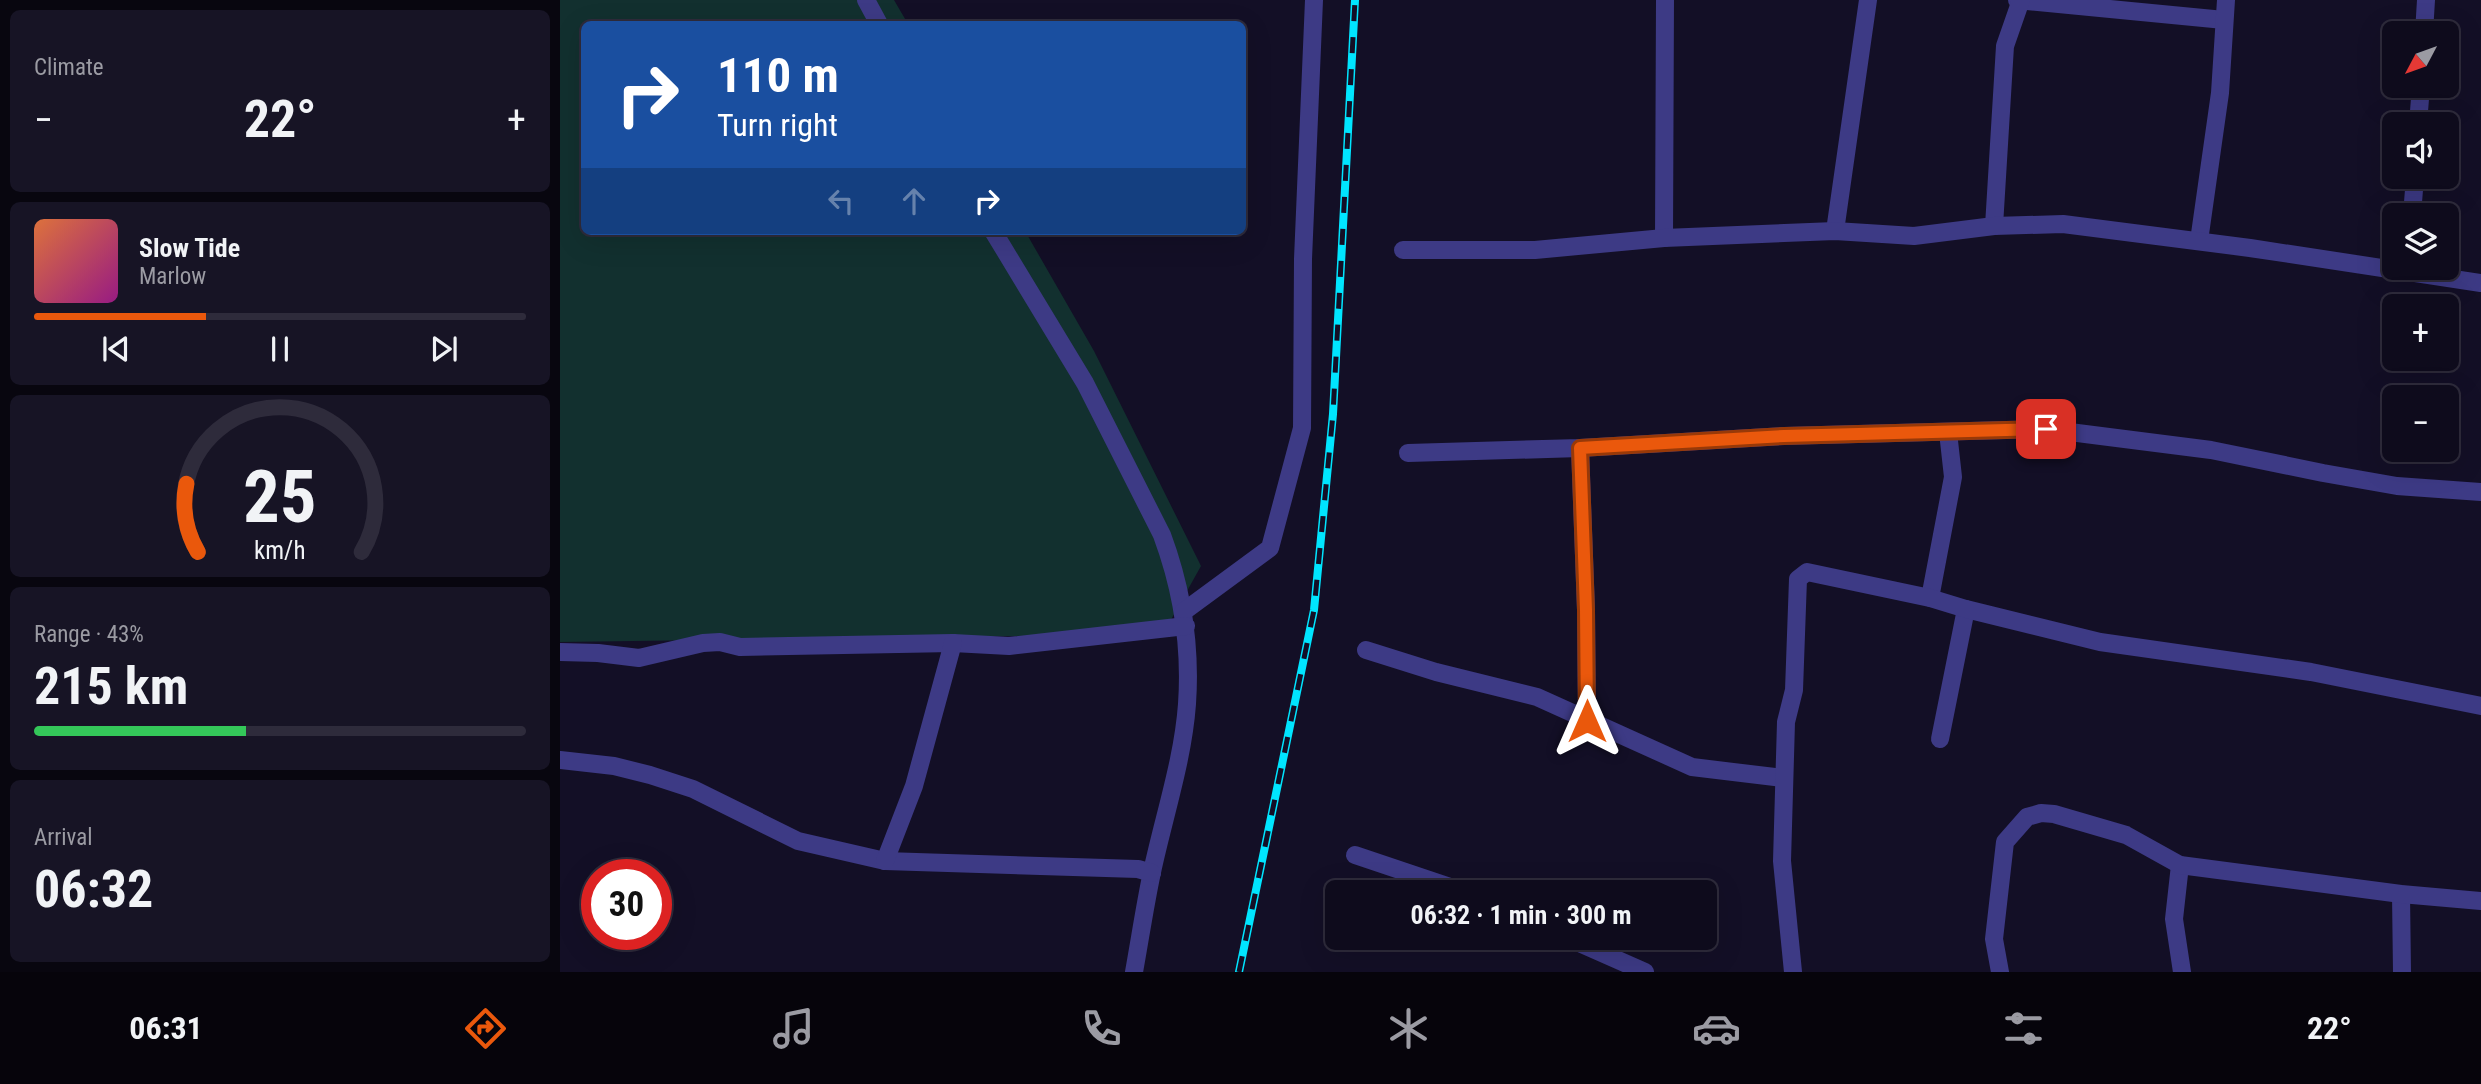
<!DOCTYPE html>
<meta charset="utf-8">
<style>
body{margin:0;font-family:"Roboto Condensed",sans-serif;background:#171425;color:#f1f3f6;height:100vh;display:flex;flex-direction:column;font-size:26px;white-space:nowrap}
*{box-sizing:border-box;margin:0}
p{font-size:23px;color:#9b9ba3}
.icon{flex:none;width:38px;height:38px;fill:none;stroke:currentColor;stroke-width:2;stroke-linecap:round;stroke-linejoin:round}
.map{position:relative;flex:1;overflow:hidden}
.details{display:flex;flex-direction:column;gap:10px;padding:10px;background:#08060f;width:560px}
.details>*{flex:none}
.guide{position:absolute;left:21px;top:21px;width:665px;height:214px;border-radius:10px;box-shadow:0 7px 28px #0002,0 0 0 2px #2e2b3b;background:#1a4fa0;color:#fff;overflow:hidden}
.needle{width:46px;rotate:229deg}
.fabs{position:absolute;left:1822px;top:21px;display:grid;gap:14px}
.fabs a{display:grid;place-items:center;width:77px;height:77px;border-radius:10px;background:#0e0b1c;box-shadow:0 7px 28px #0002,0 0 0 2px #2e2b3b;font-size:35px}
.speed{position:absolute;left:21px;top:859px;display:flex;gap:14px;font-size:35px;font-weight:700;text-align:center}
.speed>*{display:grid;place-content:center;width:91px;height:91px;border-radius:50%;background:#0e0b1c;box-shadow:0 7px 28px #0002,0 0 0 2px #2e2b3b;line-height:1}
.speed .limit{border:10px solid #d22;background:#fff;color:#111}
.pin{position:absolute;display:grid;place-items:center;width:60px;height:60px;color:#fff;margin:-30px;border-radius:14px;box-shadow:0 4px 10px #0006}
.me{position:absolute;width:77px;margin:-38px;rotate:0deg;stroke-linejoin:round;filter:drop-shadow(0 0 5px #0008)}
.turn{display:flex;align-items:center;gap:24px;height:147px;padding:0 21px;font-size:32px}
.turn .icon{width:91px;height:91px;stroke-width:2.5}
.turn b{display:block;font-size:49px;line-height:60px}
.lanes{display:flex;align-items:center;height:66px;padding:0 21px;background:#0003;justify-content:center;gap:35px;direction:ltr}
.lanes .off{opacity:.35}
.big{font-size:52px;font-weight:700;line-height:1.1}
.details .tile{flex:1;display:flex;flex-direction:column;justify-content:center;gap:10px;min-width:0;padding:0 24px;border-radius:10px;background:#171425}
.details .dial{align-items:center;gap:0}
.dial svg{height:182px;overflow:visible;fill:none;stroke:#2e2b3b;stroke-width:7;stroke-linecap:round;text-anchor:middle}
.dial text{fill:#f1f3f6;stroke:none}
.song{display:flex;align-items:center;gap:21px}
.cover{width:84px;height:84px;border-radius:10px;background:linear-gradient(135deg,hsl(20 70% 55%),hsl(310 70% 35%))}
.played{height:7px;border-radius:4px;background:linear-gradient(90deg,#ea580c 35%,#2e2b3b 35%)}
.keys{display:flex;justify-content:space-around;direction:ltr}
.heat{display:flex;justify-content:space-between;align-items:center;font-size:38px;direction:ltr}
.charge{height:10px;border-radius:5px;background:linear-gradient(90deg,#34c759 43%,#2e2b3b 0)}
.trip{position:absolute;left:765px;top:880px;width:392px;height:70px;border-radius:10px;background:#0e0b1c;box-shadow:0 7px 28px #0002,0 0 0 2px #2e2b3b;font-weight:700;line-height:70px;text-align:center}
.tabs{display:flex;height:112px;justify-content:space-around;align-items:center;background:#06040b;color:#9b9ba3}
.tabs .icon{width:49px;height:49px}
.tabs .active{color:#ea580c}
.tabs b{font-size:32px;color:#f1f3f6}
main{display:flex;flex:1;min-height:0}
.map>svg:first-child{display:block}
.green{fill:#12302f}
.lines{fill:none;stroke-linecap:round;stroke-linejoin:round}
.minor{stroke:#3d3a85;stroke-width:18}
.rail-casing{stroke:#00e5ff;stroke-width:8}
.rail{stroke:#130f26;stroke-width:5;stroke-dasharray:16;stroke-linecap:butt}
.route-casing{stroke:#983908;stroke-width:18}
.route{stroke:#ea580c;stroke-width:12}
</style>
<main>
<section class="details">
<div class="tile"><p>Climate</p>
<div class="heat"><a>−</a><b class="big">22°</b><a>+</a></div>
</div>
<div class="tile">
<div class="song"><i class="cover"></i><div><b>Slow Tide</b><p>Marlow</p></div></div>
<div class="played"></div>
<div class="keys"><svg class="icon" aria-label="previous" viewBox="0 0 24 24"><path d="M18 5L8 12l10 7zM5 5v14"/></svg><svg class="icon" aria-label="pause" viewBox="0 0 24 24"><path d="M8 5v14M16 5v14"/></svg><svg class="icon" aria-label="next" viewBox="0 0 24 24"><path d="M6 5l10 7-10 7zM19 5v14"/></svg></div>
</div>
<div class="tile dial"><svg viewBox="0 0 100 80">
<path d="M14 69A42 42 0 1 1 86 69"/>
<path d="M14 69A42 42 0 0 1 9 39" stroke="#ea580c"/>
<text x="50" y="56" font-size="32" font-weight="700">25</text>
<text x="50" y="72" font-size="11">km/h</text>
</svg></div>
<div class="tile"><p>Range · 43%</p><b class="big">215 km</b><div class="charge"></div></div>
<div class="tile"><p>Arrival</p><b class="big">06:32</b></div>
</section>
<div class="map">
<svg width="1921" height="972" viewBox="0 0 1921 972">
<rect width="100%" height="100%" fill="#130f26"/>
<polygon class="green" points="0,0 334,0 348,24 24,24 24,231 465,231 534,351 641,566 603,634 0,642"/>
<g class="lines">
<g class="minor">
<polyline points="306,0 319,24"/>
<polyline points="1457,0 1664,20"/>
<polyline points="1864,33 1866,0"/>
<polyline points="1858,124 1861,86"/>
<polyline points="1852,215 1855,177"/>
<polyline points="1434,226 1445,46 1461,0"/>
<path d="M433,231l92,152 77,152c20,54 29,111 25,169 -4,56 -23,112 -35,168 -7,33 -12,67 -18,100"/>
<polyline points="1275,231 1308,0"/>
<polyline points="1104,238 1105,0"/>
<polyline points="1639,241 1660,93 1666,0"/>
<polyline points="843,250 975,250 1104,238 1275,231 1354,236 1434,226 1503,224 1690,248 1921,283"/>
<polyline points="1020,448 1026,610 1027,721"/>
<polyline points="848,453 1020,448 1224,436 1486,429 1651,450 1763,473 1837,486 1921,492"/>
<polyline points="1370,598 1393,477 1388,432"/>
<polyline points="623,612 710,548 742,428 743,259 754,0"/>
<polyline points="806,650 876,672 977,697 1132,767 1223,778"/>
<polyline points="0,652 38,653 79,658 143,643 160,642 180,647 393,643 449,646 626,626"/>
<polyline points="1380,739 1406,609"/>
<polyline points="0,760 54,766 90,775 133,789 238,841 325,861 578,869 592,873"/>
<polyline points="795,855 905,892"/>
<polyline points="325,861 354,786 393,643"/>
<polyline points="1620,865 1614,919 1622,972"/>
<polyline points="1841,894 1842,972"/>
<polyline points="1008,938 1085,972"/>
<polyline points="1233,972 1222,861 1226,722 1234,690 1238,579 1247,572 1370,598 1406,609 1540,642 1751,672 1921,706"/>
<polyline points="1440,972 1434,939 1445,842 1467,817 1481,813 1494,814 1566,835 1620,865 1841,894 1921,901"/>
</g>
<defs>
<polyline id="rail" points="679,972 754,610 773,414 795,0"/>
</defs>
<use href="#rail" class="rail-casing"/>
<use href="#rail" class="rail"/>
</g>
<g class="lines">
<defs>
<polyline id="route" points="1027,721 1026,610 1020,448 1224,436 1486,429"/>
</defs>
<use href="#route" class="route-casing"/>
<use href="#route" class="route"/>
</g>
</svg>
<div class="fabs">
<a><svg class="needle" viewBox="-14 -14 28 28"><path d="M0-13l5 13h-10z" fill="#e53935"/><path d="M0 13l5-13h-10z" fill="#9b9ba3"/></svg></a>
<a><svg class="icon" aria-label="sound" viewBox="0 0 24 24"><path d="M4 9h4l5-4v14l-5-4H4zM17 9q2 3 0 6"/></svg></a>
<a><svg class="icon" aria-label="layers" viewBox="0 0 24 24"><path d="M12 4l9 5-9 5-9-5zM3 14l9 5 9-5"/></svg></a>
<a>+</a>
<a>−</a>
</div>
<div class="speed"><div class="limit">30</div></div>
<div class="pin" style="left:1486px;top:429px;background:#d93025"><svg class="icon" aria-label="arrive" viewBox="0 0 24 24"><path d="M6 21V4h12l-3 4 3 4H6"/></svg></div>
<svg class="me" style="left:1027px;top:721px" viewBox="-20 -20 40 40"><path d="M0-17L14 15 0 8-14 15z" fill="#ea580c" stroke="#fff" stroke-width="4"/></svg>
<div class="trip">06:32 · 1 min · 300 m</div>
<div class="guide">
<div class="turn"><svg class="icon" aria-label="right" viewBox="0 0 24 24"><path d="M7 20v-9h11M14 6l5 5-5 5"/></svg><div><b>110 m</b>Turn right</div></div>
<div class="lanes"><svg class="icon off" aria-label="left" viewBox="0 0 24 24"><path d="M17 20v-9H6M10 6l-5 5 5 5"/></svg><svg class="icon off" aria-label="ahead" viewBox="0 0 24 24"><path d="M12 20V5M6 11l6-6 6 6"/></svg><svg class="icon" aria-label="right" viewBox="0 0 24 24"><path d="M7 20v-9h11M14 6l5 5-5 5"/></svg></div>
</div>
</div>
</main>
<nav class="tabs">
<b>06:31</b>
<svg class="icon active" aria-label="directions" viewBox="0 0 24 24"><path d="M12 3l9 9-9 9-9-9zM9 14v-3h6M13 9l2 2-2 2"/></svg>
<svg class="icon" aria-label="music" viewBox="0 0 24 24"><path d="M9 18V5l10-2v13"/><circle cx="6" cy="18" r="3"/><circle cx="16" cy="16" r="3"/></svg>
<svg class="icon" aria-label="phone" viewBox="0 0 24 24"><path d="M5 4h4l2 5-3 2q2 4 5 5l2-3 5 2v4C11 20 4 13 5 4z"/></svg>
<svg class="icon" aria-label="climate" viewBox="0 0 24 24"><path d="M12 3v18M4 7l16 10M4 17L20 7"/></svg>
<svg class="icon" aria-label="car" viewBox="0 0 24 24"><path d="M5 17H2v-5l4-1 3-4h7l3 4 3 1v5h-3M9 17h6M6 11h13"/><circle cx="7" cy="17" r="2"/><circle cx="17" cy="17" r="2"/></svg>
<svg class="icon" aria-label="filters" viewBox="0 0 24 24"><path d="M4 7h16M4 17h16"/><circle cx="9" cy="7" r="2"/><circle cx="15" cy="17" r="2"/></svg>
<b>22°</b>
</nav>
